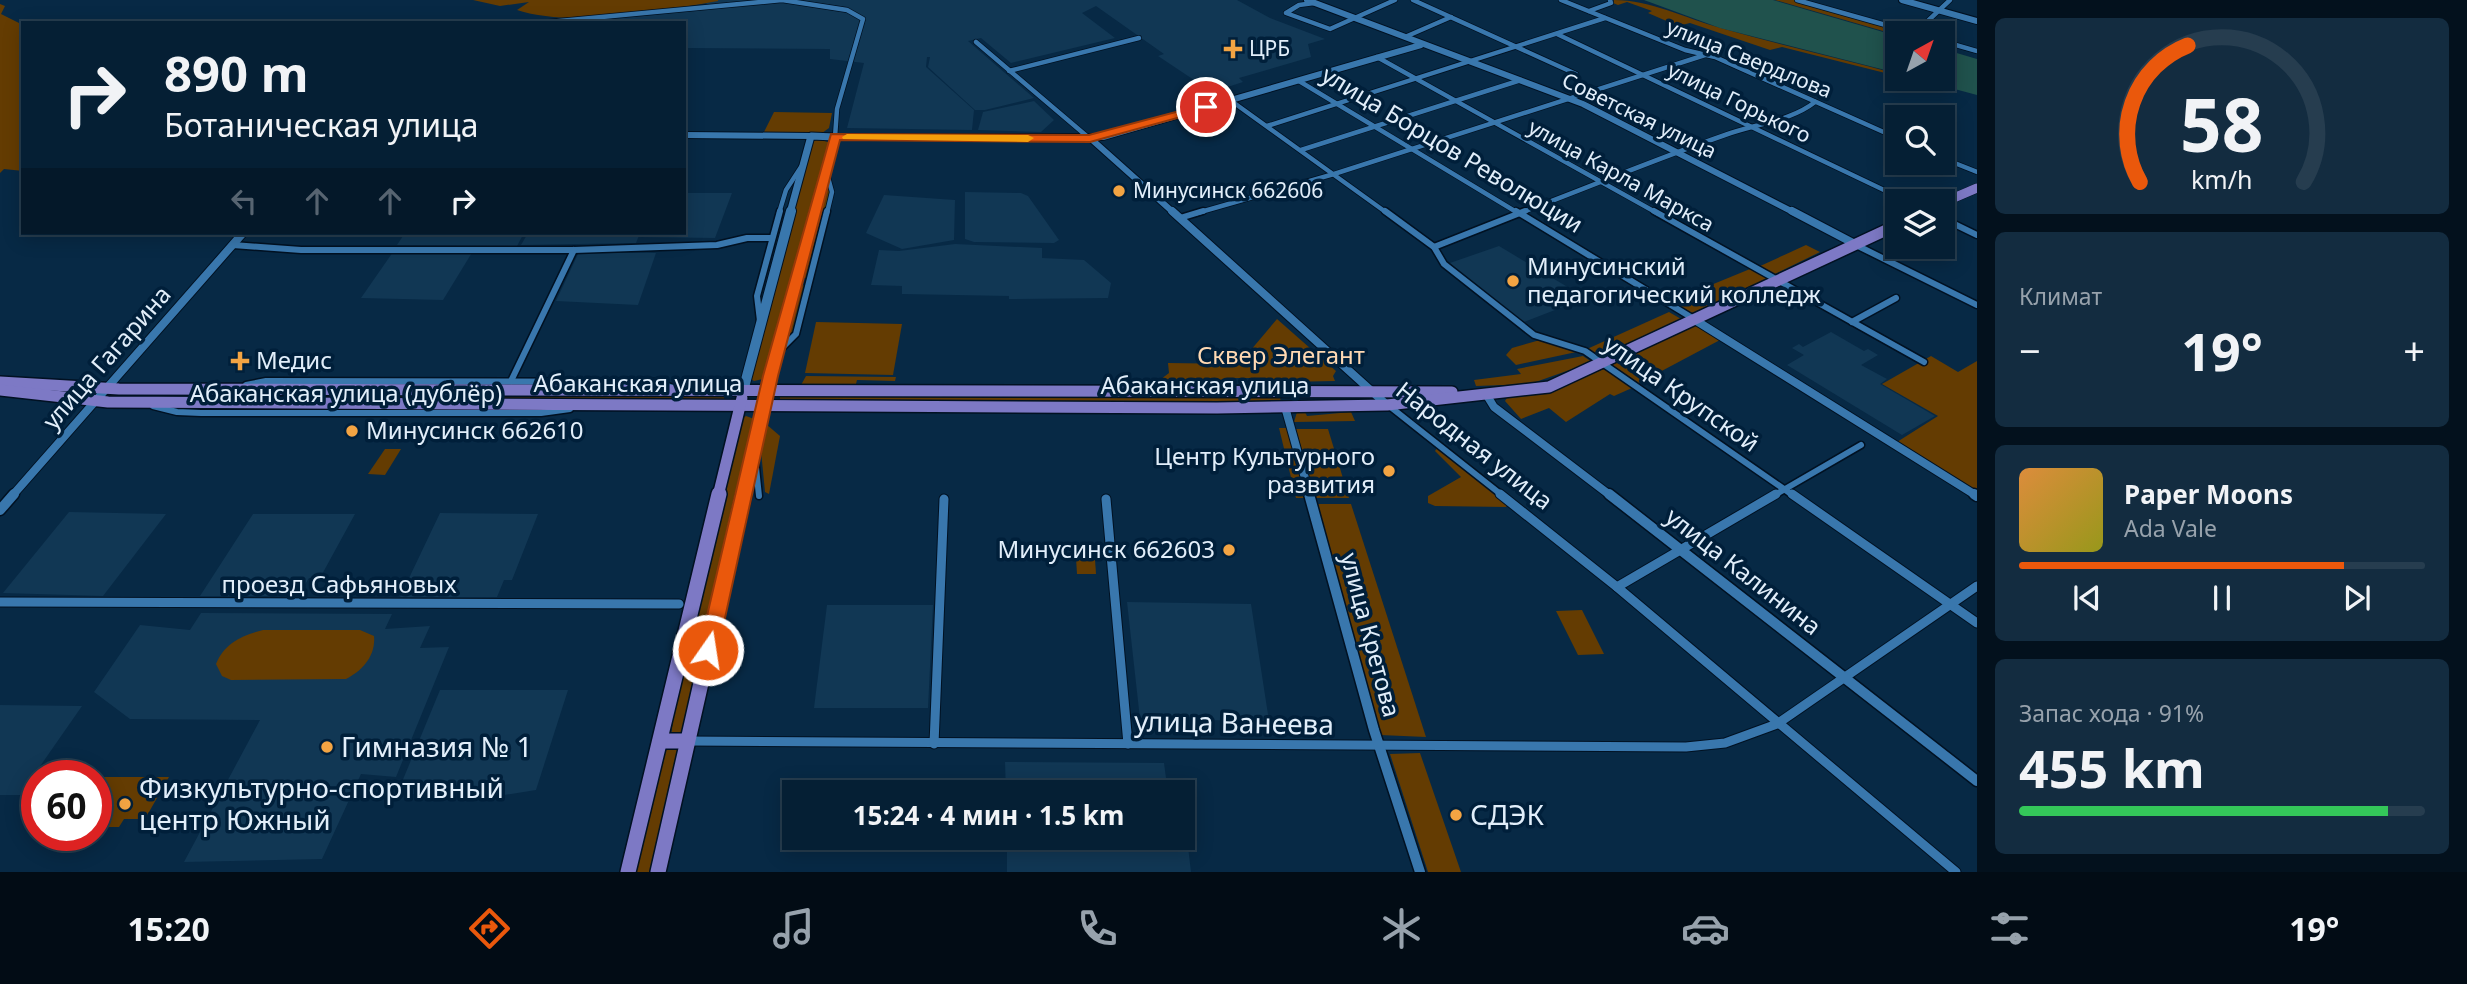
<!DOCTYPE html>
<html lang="ru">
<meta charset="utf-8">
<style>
body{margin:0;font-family:"Noto Sans",sans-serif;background:#132c40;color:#f1f3f6;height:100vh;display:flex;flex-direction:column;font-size:26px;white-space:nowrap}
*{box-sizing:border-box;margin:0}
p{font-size:23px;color:#97a2ac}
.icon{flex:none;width:38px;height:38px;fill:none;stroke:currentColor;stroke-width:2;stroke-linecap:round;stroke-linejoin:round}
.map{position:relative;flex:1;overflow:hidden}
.details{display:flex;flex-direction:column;gap:18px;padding:18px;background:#03111d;width:490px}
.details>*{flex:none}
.guide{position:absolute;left:21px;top:21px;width:665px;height:214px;border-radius:0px;box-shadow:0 4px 18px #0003,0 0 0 2px #263d4f;background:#051f34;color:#f1f3f6;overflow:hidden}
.needle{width:46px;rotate:40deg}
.tools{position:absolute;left:1885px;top:21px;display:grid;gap:14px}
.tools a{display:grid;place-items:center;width:70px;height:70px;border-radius:0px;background:#051f34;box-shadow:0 4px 18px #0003,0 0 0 2px #263d4f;font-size:35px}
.speed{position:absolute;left:21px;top:760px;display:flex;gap:14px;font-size:35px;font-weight:700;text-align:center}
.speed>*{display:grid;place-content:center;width:91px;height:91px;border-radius:50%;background:#051f34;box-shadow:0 4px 18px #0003,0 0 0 2px #263d4f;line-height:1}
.speed .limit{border:10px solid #d22;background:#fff;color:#111}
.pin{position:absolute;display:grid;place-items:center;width:60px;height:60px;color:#fff;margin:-30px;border:4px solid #fff;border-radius:50%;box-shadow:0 2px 7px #0007}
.me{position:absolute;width:77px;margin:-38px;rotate:13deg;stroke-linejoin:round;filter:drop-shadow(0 0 5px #0008)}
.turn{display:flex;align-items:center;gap:24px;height:147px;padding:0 28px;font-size:32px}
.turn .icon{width:91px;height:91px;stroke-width:2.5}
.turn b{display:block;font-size:49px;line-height:60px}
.lanes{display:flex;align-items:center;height:66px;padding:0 28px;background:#0003;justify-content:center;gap:35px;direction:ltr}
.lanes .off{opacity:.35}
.big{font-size:52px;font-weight:700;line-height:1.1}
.details .card{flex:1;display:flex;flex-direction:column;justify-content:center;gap:10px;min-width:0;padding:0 24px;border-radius:10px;background:#132c40}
.details .dial{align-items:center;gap:0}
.dial svg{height:182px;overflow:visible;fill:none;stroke:#263d4f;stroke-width:7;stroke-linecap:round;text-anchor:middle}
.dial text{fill:#f1f3f6;stroke:none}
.song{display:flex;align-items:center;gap:21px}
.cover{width:84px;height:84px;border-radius:10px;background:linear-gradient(135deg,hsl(30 70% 55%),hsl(60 70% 35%))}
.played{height:7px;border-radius:4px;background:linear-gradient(90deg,#ea580c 80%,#263d4f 80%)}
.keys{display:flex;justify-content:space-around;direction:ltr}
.heat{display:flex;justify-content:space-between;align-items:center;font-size:38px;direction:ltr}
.charge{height:10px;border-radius:5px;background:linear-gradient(90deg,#34c759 91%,#263d4f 0)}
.trip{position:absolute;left:782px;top:780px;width:413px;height:70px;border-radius:0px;background:#051f34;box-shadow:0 4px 18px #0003,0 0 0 2px #263d4f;font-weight:700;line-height:70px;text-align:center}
.tabs{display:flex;height:112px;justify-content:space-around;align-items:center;background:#020c15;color:#97a2ac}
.tabs .icon{width:49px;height:49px}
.tabs .current{color:#ea580c}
.tabs b{font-size:32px;color:#f1f3f6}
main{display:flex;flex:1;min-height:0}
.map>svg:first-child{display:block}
.built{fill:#113754}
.green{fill:#643c02}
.water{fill:#20524d}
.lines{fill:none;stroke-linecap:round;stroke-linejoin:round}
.minor-far2-casing{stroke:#011122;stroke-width:6}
.minor-far1-casing{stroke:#011122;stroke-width:9}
.minor-casing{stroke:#011122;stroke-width:11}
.tertiary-far2-casing{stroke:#011122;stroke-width:8}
.tertiary-far1-casing{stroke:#011122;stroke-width:10}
.tertiary-casing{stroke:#011122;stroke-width:13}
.secondary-far1-casing{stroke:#011122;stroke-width:9}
.secondary-casing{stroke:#011122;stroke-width:12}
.primary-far2-casing{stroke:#011122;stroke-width:10}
.primary-far1-casing{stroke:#011122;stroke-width:14}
.primary-casing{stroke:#011122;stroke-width:18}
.minor-far2{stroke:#3977ad;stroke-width:4.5}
.minor-far1{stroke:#3977ad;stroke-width:6}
.minor{stroke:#3977ad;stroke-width:9}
.tertiary-far2{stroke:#3977ad;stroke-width:6}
.tertiary-far1{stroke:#3977ad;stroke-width:8}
.tertiary{stroke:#3977ad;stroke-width:10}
.secondary-far1{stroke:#3977ad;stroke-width:7}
.secondary{stroke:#3977ad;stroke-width:10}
.primary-far2{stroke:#7d79c5;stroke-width:9}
.primary-far1{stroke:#7d79c5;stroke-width:11}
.primary{stroke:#7d79c5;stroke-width:15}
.route{fill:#ea580c;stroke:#983908;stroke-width:2}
.slow{fill:#f59e0b}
.poi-dot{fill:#f3a443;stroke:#001f3a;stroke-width:2.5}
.labels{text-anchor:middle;stroke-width:7;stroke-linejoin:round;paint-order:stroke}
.far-poi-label{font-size:21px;fill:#e1eefa;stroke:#001f3a;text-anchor:start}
.far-street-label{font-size:21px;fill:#e1eefa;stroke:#001f3a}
.street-label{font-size:24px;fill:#e1eefa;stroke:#001f3a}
.poi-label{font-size:24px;fill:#e1eefa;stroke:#001f3a;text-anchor:start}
.park-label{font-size:24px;fill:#ffd9b3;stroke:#001f3a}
.near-street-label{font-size:28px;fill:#e1eefa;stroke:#001f3a}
.near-poi-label{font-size:28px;fill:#e1eefa;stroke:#001f3a;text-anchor:start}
</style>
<main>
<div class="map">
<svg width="1977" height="872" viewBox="0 0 1977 872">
<rect width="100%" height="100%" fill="#072945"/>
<g class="built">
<polygon points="706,0 1237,0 1270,18 1325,39 1308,44 1311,57 1239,78 1243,82 1212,92 1158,56 1164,54 1096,6 1082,13 1115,38 1011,63 981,38 968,41 1034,98 985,110 975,110 928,67 930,57 927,57 926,67 974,110 972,130 847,128 864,63 830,59 830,49 688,48 684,54 684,23 561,23 707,6"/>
<polygon points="1034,101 1054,120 1041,132 978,130 983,112"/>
<polygon points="965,192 1021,193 1028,196 1059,240 1054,243 974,242 965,239"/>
<polygon points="684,193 732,193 715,238 640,237 642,233 684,233"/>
<polygon points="884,195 955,200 954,240 902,249 866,233"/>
<polygon points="405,233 524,233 517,246 397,245"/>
<polygon points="528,233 640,233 636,243 521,245"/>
<polygon points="955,244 1042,248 1042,258 1084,260 1111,283 1108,298 1009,299 1009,296 902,294 902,286 871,285 879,250 899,251"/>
<polygon points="1499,246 1586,298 1524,322 1447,264"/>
<polygon points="473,251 443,300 361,298 393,252"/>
<polygon points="579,252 656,253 638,305 556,301"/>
<polygon points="1831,332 1864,351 1868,349 1878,355 1861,365 1887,379 1880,384 1935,416 1902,435 1787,365 1804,355 1792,348 1799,344 1803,347"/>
<polygon points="69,512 166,514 103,596 3,593"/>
<polygon points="440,513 538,514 512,580 504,580 497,597 400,597"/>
<polygon points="253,514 355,514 320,578 309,578 298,596 200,596"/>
<polygon points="1127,602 1251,604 1269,721 1140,719"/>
<polygon points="827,605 933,605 928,708 814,708"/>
<polygon points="201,613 392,614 385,629 430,626 420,648 449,647 396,777 361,774 322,859 184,862 260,720 130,719 94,692 140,625 190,630"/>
<polygon points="440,690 568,690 536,790 504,795 397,794"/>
<polygon points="0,705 82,706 20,795 0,795"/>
<polygon points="1005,762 1164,763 1168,793 1006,793"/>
<polygon points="1183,830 1186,830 1191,872 1007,872 1007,838 1183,838"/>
</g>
<g class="green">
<path d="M473,0h245v1c-57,10 -146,27 -201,9l12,-8 -29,4z"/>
<path d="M1614,0c37,0 70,18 107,28 58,17 117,30 176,46v2l-115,-29 -12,3 -80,-27 -12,3 -30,-13 4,-2 -25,-9 -9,3 -5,-2z"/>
<polygon points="1775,0 1795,0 1912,33 1897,35"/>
<polygon points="0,4 5,6 1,14 23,25 23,171 4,169 0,173"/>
<polygon points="774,112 832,113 829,128 822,133 764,132"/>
<polygon points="818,139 831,143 767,378 754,381 751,379 812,142"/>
<polygon points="828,178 831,187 795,330 783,344 798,290 805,284 807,278 804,278 803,272"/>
<polygon points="1806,245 1820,252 1773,275 1758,267"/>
<polygon points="1750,269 1769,279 1692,313 1672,301"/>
<polygon points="1669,312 1681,319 1599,357 1587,349"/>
<polygon points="1277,319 1336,371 1333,376 1335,381 1285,382 1271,388 1251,387 1254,378 1233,378 1234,386 1162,387 1161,379 1169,373 1168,363 1239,364"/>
<polygon points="816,322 902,324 893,375 805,373"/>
<polygon points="1692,324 1720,340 1639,383 1612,365"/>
<polygon points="1540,340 1581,351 1516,365 1506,355 1512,348"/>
<polygon points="1583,356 1592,362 1530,384 1476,386 1474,380 1521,374 1517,369"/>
<polygon points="1931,356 1958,372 1977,361 1977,492 1897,442 1938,416 1882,384"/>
<polygon points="1604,369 1632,388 1614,396 1610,394 1566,422 1549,408 1521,419 1505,401 1508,396 1543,393"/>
<polygon points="806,376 896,377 895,381 857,380 856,384 801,385"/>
<polygon points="786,393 1280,397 1281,402 1279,405 780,401 780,397"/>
<polygon points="112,394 725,394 727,396 722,401 109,397"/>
<polygon points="1297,412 1305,412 1307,416 1351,412 1355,421 1294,422"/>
<polygon points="746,416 757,420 686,727 681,736 671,736 677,691 740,420"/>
<polygon points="766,424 780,436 769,494 765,492 761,451"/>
<polygon points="1279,428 1289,428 1307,498 1296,498"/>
<polygon points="1296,429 1328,429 1349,498 1315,498"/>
<polygon points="1437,448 1509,502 1506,507 1435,506 1428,503 1428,496 1461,477 1435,451"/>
<polygon points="385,449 401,449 385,475 368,474"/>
<polygon points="1318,504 1351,504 1426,737 1380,735"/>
<polygon points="1075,543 1094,544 1096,574 1077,574"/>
<polygon points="1582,610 1604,654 1578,655 1556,611"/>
<path d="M263,630h97l14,6c2,20 -12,35 -28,43l-115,1 -9,-4 -6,-12c8,-21 27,-29 47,-34z"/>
<polygon points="677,747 679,750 653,872 636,872 665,752 668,748"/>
<polygon points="1420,753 1461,872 1428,872 1390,754"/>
<polygon points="104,777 169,777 145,819 124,819 119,827 96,827 99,820 96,819 96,789"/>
</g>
<g class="water">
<polygon points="1644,0 1773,0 1897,36 1897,73 1720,28"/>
<polygon points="1943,49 1977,59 1977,95 1917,79 1942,79"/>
</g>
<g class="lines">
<defs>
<g id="minor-far2">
<polyline points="1413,0 1576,74"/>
<polyline points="1561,0 1685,50 1715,57 1897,138"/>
<polyline points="1797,0 1914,33"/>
<polyline points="1314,3 1299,5 1286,13 1330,29 1395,0"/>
<polyline points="1589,11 1611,3 1610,0"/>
<polyline points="538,23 782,0 847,10 863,19 837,109 835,137"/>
<polyline points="1915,33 1950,0"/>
<polyline points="1557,34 1907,201"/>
<polyline points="1405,37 1451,17"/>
<polyline points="1942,41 1977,51"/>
<polyline points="976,42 1089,138"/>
<polyline points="1377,57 1657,213"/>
<polyline points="1009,71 1139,38"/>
<polyline points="1299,81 1518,213"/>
<polyline points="1230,100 1387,213"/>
<polyline points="1267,126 1605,18"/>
<polyline points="1301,150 1521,80"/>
<polyline points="1942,158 1977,172"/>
<polyline points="826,170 832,192 827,213"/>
<polyline points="779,213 786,190 801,167"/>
<polyline points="1197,213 1334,174 1705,55"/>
<path d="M1520,213c69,-26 136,-54 205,-78 30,-11 66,-14 90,-33"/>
</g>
<g id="minor-far1">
<polyline points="1385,211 1434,247 1444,264 1534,335 1585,351 1794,496"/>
<polyline points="1516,211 1694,319"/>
<polyline points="1654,211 1924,362"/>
<polyline points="1180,218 1203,211"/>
<polyline points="1942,218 1977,235"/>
<polyline points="233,245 301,250 574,250 717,245 747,238 772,238"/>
<polyline points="1856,245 1977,305"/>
<polyline points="1434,247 1525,211"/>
<polyline points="760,321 757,296 780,211"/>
<polyline points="1852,322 1896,298"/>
<polyline points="778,352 796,334 827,211"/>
<polyline points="511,381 574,250"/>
<polyline points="246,385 266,381 657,382 673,388"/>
<polyline points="1388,405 1503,496"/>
<polyline points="153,406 177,412 201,413 541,413 570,409"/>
<polyline points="755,458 759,496"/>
<polyline points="1773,496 1861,445"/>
</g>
<g id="minor">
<polyline points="1500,494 1617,587 1956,872"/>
<polyline points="1792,494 1977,623"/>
<polyline points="1106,499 1128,744"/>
<polyline points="1617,587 1776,494"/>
<polyline points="0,602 679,604"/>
<polyline points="687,741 1686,747 1725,743 1777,724 1977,586"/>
<polyline points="934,744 944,499"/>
</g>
<g id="tertiary-far2">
<polyline points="1307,0 1583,104 1795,213"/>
<polyline points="1902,0 1977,21"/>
<polyline points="684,135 811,136"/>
<polyline points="835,137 1103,137 1421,45"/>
<polyline points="1090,138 1174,213"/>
</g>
<g id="tertiary-far1">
<polyline points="1172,211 1387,405"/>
<polyline points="1792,211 1855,244"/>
<polyline points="1695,320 1977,496"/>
<polyline points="1486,394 1494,407 1611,496"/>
<polyline points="1285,407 1310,496"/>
<polyline points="12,496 243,233"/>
</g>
<g id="tertiary">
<polyline points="1309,494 1374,730 1420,872"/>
<polyline points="1609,494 1977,781"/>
<polyline points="1974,494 1977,496"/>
<polyline points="0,510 14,494"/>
</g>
<polyline id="secondary-far1" points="790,213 811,136 835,137 815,213"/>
<g id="secondary">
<polyline points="768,390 815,211"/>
<polyline points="743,391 791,211"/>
</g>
<polyline id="primary-far2" points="1942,203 1977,188"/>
<g id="primary-far1">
<polyline points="0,382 119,389 1452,392"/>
<polyline points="0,390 108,402 1217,408 1387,405 1549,387 1897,225"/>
<polyline points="718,496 742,398"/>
<polyline points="743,496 766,397"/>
</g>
<g id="primary">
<polyline points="660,741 687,741"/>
<polyline points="628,872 719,494"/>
<polyline points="658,872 744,494"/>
</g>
</defs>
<use href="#minor-far2" class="minor-far2-casing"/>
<use href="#minor-far1" class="minor-far1-casing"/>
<use href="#minor" class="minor-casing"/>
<use href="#tertiary-far2" class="tertiary-far2-casing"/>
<use href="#tertiary-far1" class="tertiary-far1-casing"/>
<use href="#tertiary" class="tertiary-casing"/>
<use href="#secondary-far1" class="secondary-far1-casing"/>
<use href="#secondary" class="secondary-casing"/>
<use href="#primary-far2" class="primary-far2-casing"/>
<use href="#primary-far1" class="primary-far1-casing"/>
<use href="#primary" class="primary-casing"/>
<use href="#minor-far2" class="minor-far2"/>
<use href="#minor-far1" class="minor-far1"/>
<use href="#minor" class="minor"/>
<use href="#tertiary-far2" class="tertiary-far2"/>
<use href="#tertiary-far1" class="tertiary-far1"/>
<use href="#tertiary" class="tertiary"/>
<use href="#secondary-far1" class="secondary-far1"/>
<use href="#secondary" class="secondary"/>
<use href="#primary-far2" class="primary-far2"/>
<use href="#primary-far1" class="primary-far1"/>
<use href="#primary" class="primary"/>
</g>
<polygon class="route" points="1206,104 1210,105 1210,109 1090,142 840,140 778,376 718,650 715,655 708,658 702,655 699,650 763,376 831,134 1089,135"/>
<polygon class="slow" points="847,134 1028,135 1034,138 1028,142 843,139 842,137"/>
<g class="poi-dot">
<path d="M1229.5 38.5h7v7h7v7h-7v7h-7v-7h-7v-7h7z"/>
<circle cx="1119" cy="191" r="7"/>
<circle cx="1513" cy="281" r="7"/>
<path d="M236.5 350.5h7v7h7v7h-7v7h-7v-7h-7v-7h7z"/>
<circle cx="352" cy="431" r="7"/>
<circle cx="1389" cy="471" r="7"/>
<circle cx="1229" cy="550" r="7"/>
<circle cx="327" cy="747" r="7"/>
<circle cx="125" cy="804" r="7"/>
<circle cx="1456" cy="815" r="7"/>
</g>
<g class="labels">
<g class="far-poi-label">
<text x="1249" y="56">ЦРБ</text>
<text x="1133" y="198">Минусинск 662606</text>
</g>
<g class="far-street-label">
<text transform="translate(1749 59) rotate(22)" y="7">улица Свердлова</text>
<text transform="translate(1739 103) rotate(26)" y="7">улица Горького</text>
<text transform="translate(1639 116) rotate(26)" y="7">Советская улица</text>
<text transform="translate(1621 176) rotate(29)" y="7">улица Карла Маркса</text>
</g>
<g class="street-label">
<text transform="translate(1452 150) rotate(31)" y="8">улица Борцов Революции</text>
<text transform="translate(107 358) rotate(-49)" y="8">улица Гагарина</text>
<text x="638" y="392">Абаканская улица</text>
<text x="1205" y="394">Абаканская улица</text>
<text x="346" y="402">Абаканская улица (дублёр)</text>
<text transform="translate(1681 394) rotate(35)" y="8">улица Крупской</text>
<text transform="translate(1474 446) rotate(38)" y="8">Народная улица</text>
<text transform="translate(1743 572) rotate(38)" y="8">улица Калинина</text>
<text x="339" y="593">проезд Сафьяновых</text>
<text transform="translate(1370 635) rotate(75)" y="8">улица Кретова</text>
</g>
<g class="poi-label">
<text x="1527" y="275">Минусинский<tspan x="1527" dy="28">педагогический колледж</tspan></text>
<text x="256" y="369">Медис</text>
<text x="366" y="439">Минусинск 662610</text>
<text x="1375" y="465" text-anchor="end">Центр Культурного<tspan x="1375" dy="28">развития</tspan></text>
<text x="1215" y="558" text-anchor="end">Минусинск 662603</text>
</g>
<g class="park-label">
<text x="1281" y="364">Сквер Элегант</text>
</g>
<g class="near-street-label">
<text transform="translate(1234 723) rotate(1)" y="10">улица Ванеева</text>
</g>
<g class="near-poi-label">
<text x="341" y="757">Гимназия № 1</text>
<text x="139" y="798">Физкультурно-спортивный<tspan x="139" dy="32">центр Южный</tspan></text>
<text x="1470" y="825">СДЭК</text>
</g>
</g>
</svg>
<div class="tools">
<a><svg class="needle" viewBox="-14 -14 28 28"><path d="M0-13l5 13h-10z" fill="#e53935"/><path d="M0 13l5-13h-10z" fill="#97a2ac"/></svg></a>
<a><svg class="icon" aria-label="search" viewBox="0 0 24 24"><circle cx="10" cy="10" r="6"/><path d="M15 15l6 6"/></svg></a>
<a><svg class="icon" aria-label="layers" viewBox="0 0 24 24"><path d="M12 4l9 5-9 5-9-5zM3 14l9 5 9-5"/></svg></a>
</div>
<div class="speed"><div class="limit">60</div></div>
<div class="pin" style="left:1206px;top:107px;background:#d93025"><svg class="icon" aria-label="arrive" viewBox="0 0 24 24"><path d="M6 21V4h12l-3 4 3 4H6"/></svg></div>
<svg class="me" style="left:708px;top:650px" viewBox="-20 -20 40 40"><circle r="17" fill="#ea580c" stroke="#fff" stroke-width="3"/><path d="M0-11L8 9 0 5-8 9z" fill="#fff"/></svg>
<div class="trip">15:24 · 4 мин · 1.5 km</div>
<div class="guide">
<div class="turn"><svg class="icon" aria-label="right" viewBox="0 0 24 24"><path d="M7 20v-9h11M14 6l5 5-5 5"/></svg><div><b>890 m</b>Ботаническая улица</div></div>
<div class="lanes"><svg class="icon off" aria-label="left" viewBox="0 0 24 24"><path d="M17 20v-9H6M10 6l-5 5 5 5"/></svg><svg class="icon off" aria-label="ahead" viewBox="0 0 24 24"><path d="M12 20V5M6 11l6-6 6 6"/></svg><svg class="icon off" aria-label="ahead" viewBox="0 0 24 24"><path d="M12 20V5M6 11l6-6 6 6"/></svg><svg class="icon" aria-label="right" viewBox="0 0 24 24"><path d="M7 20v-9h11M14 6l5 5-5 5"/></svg></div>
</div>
</div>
<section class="details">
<div class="card dial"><svg viewBox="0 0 100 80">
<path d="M14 69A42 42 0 1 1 86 69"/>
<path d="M14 69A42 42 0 0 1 35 9" stroke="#ea580c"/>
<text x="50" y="56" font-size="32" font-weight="700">58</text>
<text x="50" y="72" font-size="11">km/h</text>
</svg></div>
<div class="card"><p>Климат</p>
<div class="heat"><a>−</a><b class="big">19°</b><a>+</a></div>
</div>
<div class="card">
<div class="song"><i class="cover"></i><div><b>Paper Moons</b><p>Ada Vale</p></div></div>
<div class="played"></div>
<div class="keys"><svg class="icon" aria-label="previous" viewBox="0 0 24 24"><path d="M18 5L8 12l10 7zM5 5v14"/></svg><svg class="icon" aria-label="pause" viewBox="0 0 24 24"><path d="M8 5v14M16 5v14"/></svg><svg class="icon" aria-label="next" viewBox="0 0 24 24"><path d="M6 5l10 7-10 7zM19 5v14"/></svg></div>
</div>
<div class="card"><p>Запас хода · 91%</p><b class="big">455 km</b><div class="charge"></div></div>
</section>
</main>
<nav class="tabs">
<b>15:20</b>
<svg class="icon current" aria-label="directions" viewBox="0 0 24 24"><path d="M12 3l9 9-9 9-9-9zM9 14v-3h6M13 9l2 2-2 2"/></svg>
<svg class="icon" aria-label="music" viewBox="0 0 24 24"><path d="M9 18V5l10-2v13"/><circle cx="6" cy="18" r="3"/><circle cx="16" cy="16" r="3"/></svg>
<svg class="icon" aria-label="phone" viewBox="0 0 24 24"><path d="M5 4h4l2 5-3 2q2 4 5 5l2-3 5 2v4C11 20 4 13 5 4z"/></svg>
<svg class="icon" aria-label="climate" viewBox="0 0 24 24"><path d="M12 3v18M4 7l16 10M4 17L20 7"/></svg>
<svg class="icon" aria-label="car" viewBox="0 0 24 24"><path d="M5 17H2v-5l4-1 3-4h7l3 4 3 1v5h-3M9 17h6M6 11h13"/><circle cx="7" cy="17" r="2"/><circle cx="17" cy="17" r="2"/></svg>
<svg class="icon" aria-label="filters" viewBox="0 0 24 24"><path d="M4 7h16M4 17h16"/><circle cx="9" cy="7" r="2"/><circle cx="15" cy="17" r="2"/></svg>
<b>19°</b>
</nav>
